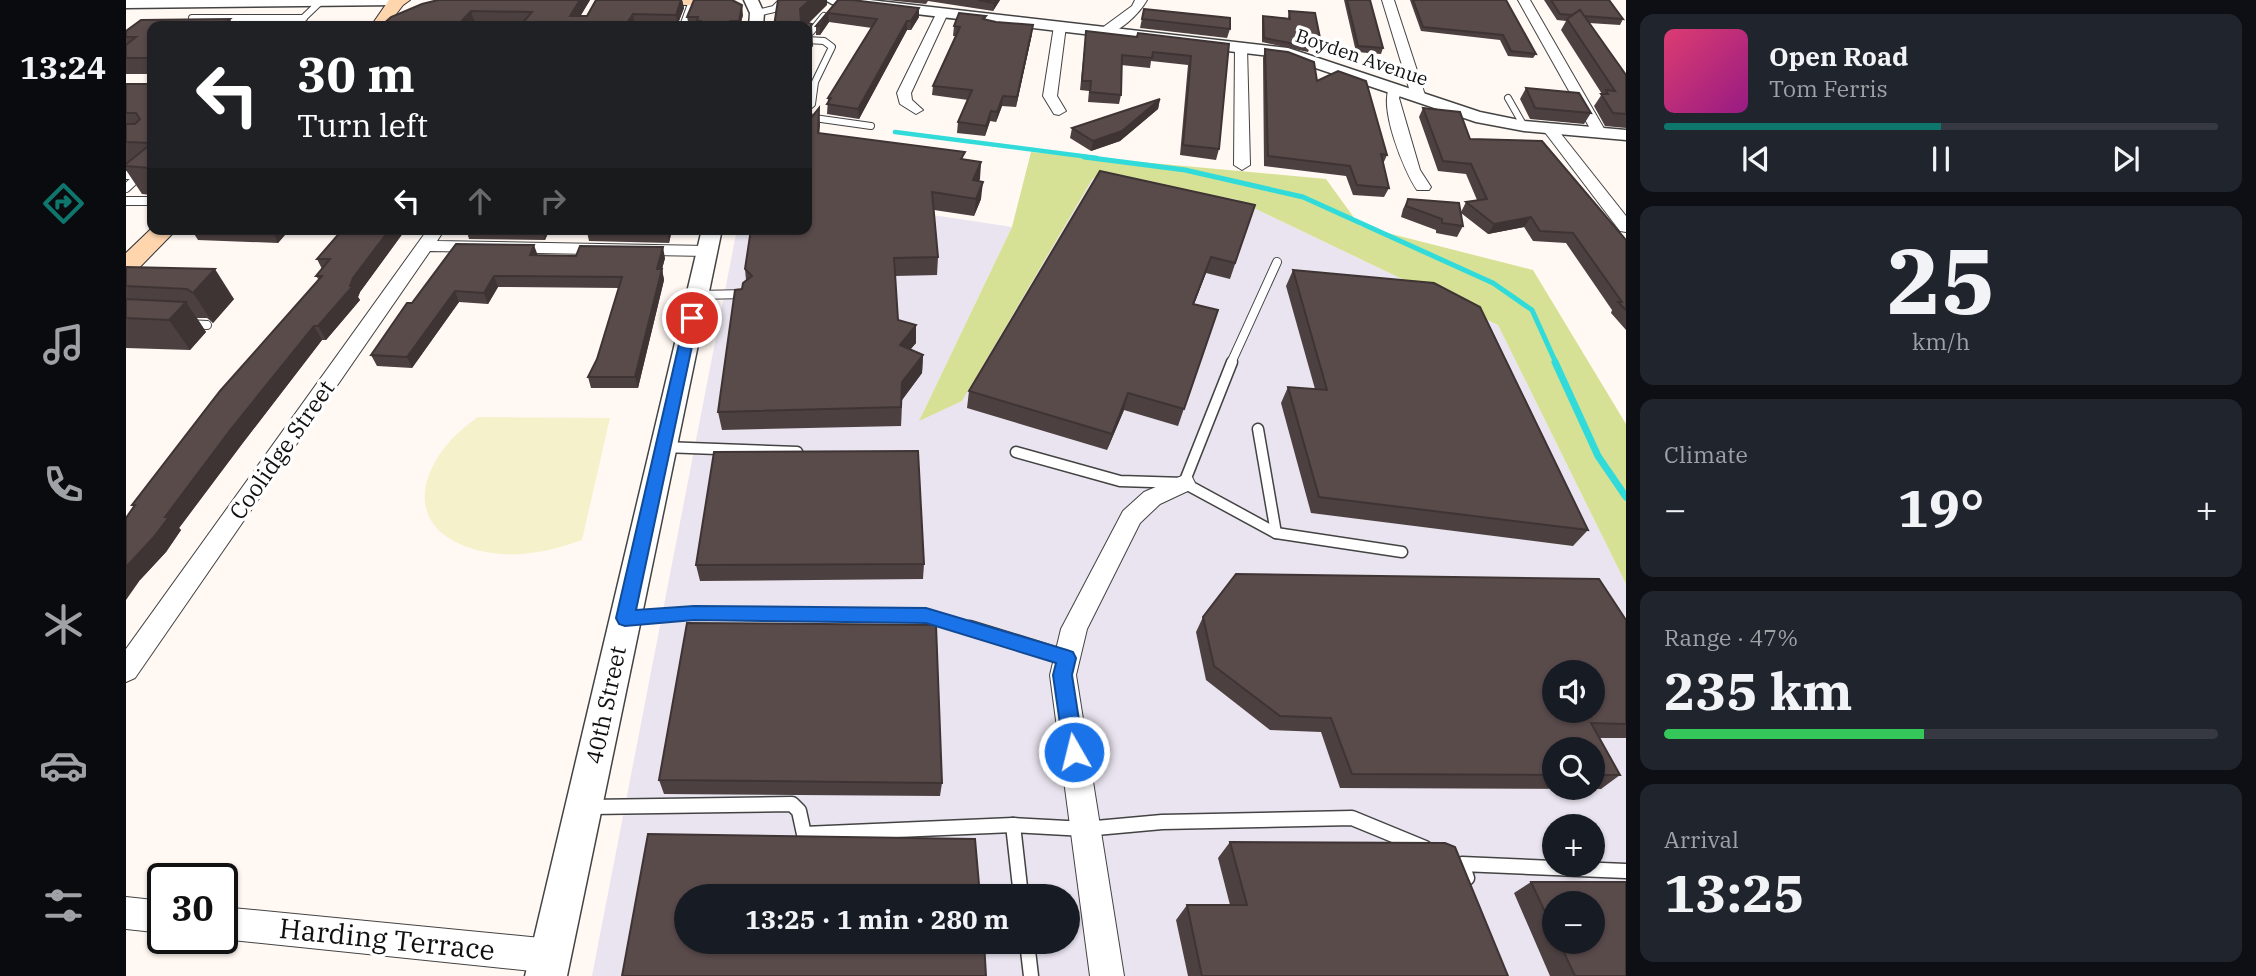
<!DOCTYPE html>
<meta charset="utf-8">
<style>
body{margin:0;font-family:"IBM Plex Serif",serif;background:#20242c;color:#f1f3f6;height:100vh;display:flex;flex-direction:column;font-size:26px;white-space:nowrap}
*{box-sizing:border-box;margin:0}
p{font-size:23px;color:#9ea1a6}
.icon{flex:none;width:38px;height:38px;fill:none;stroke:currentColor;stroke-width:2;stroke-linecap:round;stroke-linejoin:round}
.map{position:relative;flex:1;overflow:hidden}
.drawer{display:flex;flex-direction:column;gap:14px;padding:14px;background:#0d0f14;width:630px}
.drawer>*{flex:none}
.banner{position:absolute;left:21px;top:21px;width:665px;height:214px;border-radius:14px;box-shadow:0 2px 5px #0004;background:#202124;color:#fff;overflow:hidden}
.tools{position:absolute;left:1416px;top:660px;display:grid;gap:14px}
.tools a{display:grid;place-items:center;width:63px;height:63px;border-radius:50%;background:#171b24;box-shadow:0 2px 5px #0004;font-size:35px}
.speed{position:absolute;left:21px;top:863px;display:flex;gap:14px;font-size:35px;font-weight:700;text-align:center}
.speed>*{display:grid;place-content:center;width:91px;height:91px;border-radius:50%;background:#171b24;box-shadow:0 2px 5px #0004;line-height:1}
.speed .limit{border:4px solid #111;border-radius:10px;background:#fff;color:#111}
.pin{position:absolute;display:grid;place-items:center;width:60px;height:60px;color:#fff;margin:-30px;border:4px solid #fff;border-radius:50%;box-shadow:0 2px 7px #0007}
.me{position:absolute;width:77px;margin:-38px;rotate:352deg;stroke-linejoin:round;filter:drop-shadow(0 0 5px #0008)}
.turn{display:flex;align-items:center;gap:24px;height:147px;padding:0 35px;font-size:32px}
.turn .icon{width:91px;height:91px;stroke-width:2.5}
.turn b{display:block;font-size:49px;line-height:60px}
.lanes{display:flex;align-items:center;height:66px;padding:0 35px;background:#0003;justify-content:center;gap:35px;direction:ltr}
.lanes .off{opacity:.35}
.big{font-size:52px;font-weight:700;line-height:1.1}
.drawer .tile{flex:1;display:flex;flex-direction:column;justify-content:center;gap:10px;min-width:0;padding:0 24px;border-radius:14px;background:#20242c}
.drawer .dial{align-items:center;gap:0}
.dial b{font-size:91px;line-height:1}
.song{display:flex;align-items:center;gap:21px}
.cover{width:84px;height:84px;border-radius:10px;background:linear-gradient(135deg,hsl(340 70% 55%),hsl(310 70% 35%))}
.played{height:7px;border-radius:4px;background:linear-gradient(90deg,#0f766e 50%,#363941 50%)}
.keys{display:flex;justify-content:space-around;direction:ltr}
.heat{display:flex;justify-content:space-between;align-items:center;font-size:38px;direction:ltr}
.charge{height:10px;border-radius:5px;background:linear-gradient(90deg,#34c759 47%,#363941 0)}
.trip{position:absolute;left:548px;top:884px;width:406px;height:70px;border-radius:35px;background:#171b24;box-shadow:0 2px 5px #0004;font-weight:700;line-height:70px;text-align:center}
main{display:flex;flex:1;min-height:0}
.menu{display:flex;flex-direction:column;width:126px;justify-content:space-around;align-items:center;background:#090b0e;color:#9ea1a6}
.menu .icon{width:49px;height:49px}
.menu .selected{color:#0f766e}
.menu b{font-size:32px;color:#f1f3f6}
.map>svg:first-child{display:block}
.industrial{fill:#e9e4ef;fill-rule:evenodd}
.forest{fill:#d7e195}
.pitch{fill:#f5f2cb}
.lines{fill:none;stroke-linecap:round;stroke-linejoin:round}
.stream-far2{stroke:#31dbd9;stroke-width:4.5}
.stream-far1{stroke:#31dbd9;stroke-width:5}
.stream{stroke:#31dbd9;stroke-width:7}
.service-far3-casing{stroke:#434343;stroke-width:8}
.service-far2-casing{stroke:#434343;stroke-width:10}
.service-far1-casing{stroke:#434343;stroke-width:13}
.service-casing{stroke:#434343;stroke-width:17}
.minor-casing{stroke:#434343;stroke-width:2}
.tertiary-casing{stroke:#434343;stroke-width:3}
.secondary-casing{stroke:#323232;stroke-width:2}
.service-far3{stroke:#fff;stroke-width:6}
.service-far2{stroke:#fff;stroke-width:8}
.service-far1{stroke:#fff;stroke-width:10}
.service{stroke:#fff;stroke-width:14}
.minor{fill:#fff;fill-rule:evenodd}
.tertiary{fill:#fff;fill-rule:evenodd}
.secondary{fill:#ffd5ae;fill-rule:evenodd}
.wall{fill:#4d4040;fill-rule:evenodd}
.shaded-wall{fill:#3f3434}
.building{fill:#5a4b4b;stroke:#3f3434;stroke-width:2;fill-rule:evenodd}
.route{fill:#1a73e8;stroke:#114b97;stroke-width:2}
.labels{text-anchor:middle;stroke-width:7;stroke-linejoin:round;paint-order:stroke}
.far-street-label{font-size:19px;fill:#101010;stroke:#fff}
.street-label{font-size:23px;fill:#101010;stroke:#fff}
.near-street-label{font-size:28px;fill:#101010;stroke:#fff}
</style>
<main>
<nav class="menu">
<b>13:24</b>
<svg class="icon selected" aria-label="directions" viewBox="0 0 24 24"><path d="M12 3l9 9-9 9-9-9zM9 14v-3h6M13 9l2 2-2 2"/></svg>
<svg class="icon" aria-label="music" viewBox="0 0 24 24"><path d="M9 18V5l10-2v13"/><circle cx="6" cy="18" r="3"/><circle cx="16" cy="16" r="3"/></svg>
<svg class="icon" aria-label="phone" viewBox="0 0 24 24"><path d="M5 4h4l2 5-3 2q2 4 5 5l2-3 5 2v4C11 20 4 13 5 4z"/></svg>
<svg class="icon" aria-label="climate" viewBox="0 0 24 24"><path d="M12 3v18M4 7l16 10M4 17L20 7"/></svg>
<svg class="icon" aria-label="car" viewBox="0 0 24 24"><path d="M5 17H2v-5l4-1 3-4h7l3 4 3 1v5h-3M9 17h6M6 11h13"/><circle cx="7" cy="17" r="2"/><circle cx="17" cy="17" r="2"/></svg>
<svg class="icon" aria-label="filters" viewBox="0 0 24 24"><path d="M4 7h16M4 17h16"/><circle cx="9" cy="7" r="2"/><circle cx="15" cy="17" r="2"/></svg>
</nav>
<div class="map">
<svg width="1500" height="976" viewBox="0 0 1500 976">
<rect width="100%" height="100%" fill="#fff8f3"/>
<path class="industrial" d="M967,178l142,21 263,126 128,259v392h-1034l145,-747h70v-33l205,31 -92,192 42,-18zM1428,672h38v38h-38zM1428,749h38v39h-38zM1428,826h38v38h-38zM560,896h382v46h-382zM1428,903h38v39h-38z"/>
<polygon class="forest" points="905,152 1200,179 1234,226 1407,270 1500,424 1500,584 1372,325 1109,199 967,178 836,401 793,421 886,227"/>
<path class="pitch" d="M352,417l132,1 -28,122c-33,12 -67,19 -101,11 -88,-21 -60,-96 -3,-134z"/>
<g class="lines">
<polyline class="stream-far2" points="769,132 971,158"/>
<polyline class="stream-far1" points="958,157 1059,170 1177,197 1367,283 1406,310 1430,363"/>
<polyline class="stream" points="1429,362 1472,456 1500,497"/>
<defs>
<g id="service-far3">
<polyline points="631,13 648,9 657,0"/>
<polyline points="66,18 178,18"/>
<polyline points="169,26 193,3"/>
<polyline points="557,26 566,1"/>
<polyline points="681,32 685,32 698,16"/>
<polyline points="681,40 698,41 706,47 689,82 686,104 681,108"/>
<polyline points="1382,98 1398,126"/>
<polyline points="681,117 745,126"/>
</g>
<g id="service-far2">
<polyline points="0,175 14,175 0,188"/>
<polyline points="0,201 26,201"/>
<polyline points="571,295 621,294"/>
<polyline points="62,324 81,325"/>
<polyline points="1105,363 1151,262"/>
</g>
<g id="service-far1">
<polyline points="1132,429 1150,533"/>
<polyline points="537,447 671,452"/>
<polyline points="890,452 994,481 1058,483 1150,533 1276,552"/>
<polyline points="1058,483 1106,362"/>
<polyline points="502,618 568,613 800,615 849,630"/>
</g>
<g id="service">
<polyline points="844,628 941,658"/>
<polyline points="464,807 666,804 673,811 678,834 887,825 959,829 1036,822 1226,818 1299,848"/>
<polyline points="887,825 895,896"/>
<polyline points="1341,878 1336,864 1500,871"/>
<polyline points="901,942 905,976"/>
</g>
<g id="minor">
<path d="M1009,0h12c-7,13 -30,36 -45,34v-6l30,-22z"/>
<polygon points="1256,0 1268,0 1300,98 1298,101 1286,98"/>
<polygon points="1392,0 1404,0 1480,132 1478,135 1468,135 1466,132"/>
<polygon points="812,10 822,13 785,93 786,100 797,110 790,114 774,104 771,93"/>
<polygon points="934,22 940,26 931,96 940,111 933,115 928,114 917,96 928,26"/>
<polygon points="1115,43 1121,47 1124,165 1116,170 1108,165 1109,47"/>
<path d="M1269,85l7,4 -3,9 21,72 11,17 -2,3h-12c-13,-19 -39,-83 -27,-104z"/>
<polygon points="1423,124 1428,125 1500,216 1500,232 1494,231 1418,131 1416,128"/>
<polygon points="302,229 319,229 311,241 581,246 590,251 581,256 304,251 9,678 0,682 0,649"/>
<polygon points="1058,475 1066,477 1069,483 1066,489 1034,504 1014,523 961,629 950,675 998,976 964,976 924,675 935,629 997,511 1018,492"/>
<polygon points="0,897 37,901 37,933 0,929"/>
<polygon points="96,907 425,939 437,944 442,956 437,968 425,973 96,939 93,938 96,938"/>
</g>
<g id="tertiary">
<polygon points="0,0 278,0 278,1 271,5 0,8"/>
<polygon points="618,0 632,0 638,13 637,26 623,26 624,13"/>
<polygon points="699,0 744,0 1162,48 1354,112 1398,121 1500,130 1500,140 1398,131 1350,122 1160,58 706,4"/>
<polygon points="576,229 596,229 441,976 399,976"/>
</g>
<g id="secondary">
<polygon points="263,0 284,0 277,5 261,26 245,26"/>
<polygon points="495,0 597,0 589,5 503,5"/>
<polygon points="26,228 51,229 9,272 0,274 0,253"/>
</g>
</defs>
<use href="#service-far3" class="service-far3-casing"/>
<use href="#service-far2" class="service-far2-casing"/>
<use href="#service-far1" class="service-far1-casing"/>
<use href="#service" class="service-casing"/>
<use href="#minor" class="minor-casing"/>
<use href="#tertiary" class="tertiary-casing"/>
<use href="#secondary" class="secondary-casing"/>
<use href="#service-far3" class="service-far3"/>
<use href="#service-far2" class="service-far2"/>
<use href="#service-far1" class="service-far1"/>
<use href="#service" class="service"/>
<use href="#minor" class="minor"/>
<use href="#tertiary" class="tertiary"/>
<use href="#secondary" class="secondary"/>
</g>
<g class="wall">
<polygon points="464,0 454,16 461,16 470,0 556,0 558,8 551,26 394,26 396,24 349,23 265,17"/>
<polygon points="712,0 793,8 793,17 785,30 781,30 733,119 701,114 702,98 746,28 703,22 694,35 690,35 690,26"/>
<polygon points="760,0 874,0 867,11 802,1 800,4"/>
<polygon points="1218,0 1244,0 1257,48 1255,54 1230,52"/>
<polygon points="1284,0 1380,0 1410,54 1407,58 1382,56 1374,40 1295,31"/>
<polygon points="1418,0 1483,0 1497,19 1494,25 1463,23 1500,75 1500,128 1479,126 1468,106 1476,94 1435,30 1440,21 1431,20"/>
<polygon points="1018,9 1104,29 1101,38 1014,28"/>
<polygon points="1163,11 1195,43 1193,48 1184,47 1182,52 1136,42 1136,20 1137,16 1162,18"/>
<polygon points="617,15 614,26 563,26 561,17"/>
<polygon points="860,16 859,20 906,34 890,107 876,106 870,122 864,121 859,136 831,133 832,122 842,100 806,95 807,86 830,36 827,36 828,26"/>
<polygon points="26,26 26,74 0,74 0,31"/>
<polygon points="960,31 1011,37 1103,44 1093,149 1090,160 1054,155 1062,65 1025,61 1024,68 995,65 995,95 993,104 962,102 963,91 954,90"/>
<polygon points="1139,49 1191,81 1261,155 1257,164 1263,188 1258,197 1227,195 1220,176 1138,166 1137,58"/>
<polygon points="0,84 26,84 26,195 16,194 0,170"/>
<polygon points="1400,88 1465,113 1458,124 1404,119 1394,99"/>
<polygon points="1034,99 1032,109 994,141 965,151 944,138 946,128"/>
<polygon points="693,108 693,133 855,162 853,181 855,199 848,216 808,210 812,257 811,275 769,276 772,320 790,325 790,343 784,349 797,355 796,373 776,400 775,426 596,430 592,412 616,289 620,280 619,269"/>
<polygon points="1297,108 1500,240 1500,330 1485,313 1486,310 1440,243 1407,241 1398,227 1362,234 1335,213 1337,226 1331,237 1310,233 1310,230 1275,217 1277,209 1282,199 1335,212 1340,202 1351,200 1340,174 1312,171 1293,117"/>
<polygon points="1129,205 1104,279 1080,273 1068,304 1092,310 1052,426 998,410 981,450 841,408 843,391"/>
<polygon points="65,229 164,229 152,243 72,240"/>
<polygon points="217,229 280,229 234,292 232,297 234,300 200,340 196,340 116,444 53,528 55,530 40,552 14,580 8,508 6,505 193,280 190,276 196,269 191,259"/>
<polygon points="340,229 552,229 550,234 545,234 543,243 463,241 461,232 423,231 419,240 343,239"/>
<polygon points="412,256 539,258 536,269 538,280 512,388 465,388 462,377 471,359 493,288 372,287 362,304 333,302 286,368 251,366 245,355 286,303"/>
<polygon points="0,267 108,299 87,323 81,318 71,318 80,332 64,350 0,348"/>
<polygon points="1167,270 1462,530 1447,546 1185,513 1155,403 1162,387 1189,389 1160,286"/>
<polygon points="798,564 797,579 574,581 570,565"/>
<path d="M1077,617l423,3v118h-27l21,37 -19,14 -261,-1 -19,-56 -51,-2 -64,-50 -10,-48zM1428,749h38v39h-38z"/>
<polygon points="533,780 816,783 814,796 538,794"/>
<polygon points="1104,842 1382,976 1062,976 1050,920 1061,905 1104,905 1092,858"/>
<path d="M1405,882h95v94h-76l-36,-83zM1428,903h38v39h-38z"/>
</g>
<g class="shaded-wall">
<polygon points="454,0 464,0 451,22 444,16"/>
<polygon points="555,0 556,0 558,8 551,26 550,15"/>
<polygon points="684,0 701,0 701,5 680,26 675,26 674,9"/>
<polygon points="869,0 874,0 867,11 868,3"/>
<polygon points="616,5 617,15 614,26 613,26 613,21"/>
<polygon points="793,8 793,17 785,30 785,21"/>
<polygon points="345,11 349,23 345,26 331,26"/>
<polygon points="702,13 703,22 694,35 694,26"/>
<polygon points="507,14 509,26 499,26"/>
<polygon points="104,19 107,26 96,26"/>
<polygon points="781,21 781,30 733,119 732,109"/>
<polygon points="686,24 687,46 683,52 681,91 682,30"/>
<polygon points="907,25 906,34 890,107 891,97"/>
<polygon points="877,96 876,106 870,122 871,112"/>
<polygon points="1034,99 1032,109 994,141 965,151 967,141"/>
<polygon points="693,108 694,125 692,150 692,133"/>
<polygon points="865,111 864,121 859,136 860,126"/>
<polygon points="855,162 854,179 846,198 847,180"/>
<polygon points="857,182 855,199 848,216 850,199"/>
<polygon points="1405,217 1398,227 1362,234 1368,224"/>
<polygon points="145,229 164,229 152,243"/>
<polygon points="264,229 280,229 234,292 232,297 234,300 200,340 192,326 224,286 227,278"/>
<polygon points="415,229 423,229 423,231 419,240"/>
<polygon points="541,229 544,229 545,234 543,243"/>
<polygon points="408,245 412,256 404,255"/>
<polygon points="537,247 539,258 533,280 531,269"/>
<polygon points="1085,257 1080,273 1062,320 1067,304"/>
<polygon points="89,269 108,299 87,323 67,293"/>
<polygon points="536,269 538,280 512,388 509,377"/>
<polygon points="368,276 372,287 362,304 358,293"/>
<polygon points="329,291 333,302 286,368 281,357"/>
<polygon points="60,302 80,332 64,350 43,320"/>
<polygon points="790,325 790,343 773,363 774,345"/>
<polygon points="188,326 196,340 116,444 53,528 55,530 40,552 14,580 0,600 0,567 105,429"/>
<polygon points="797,355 796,373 776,400 775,426 776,382"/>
<polygon points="1002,393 998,410 981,450 986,434"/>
</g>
<g class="building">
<polygon points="312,0 454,0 444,16 461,16 470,0 555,0 550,15 507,14 499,26 466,26 468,23 424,22 421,26 394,26 406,12 345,11 331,26 255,26 265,17 296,4"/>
<polygon points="568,0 606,0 616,5 613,21 604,21 603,26 574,26 575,21 571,21 572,17 561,17"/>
<polygon points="652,0 684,0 674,9 675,21 686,24 682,30 681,45 681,26 648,26"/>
<polygon points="712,0 726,0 793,8 785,21 781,21 732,109 701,104 705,98 702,98 751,19 702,13 694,26 690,26"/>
<polygon points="852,0 869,0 868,3"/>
<polygon points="1221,0 1244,0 1257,48 1232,46"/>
<polygon points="1287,0 1380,0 1410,54 1385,51 1377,35 1297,27"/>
<polygon points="1425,0 1483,0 1497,19 1458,16 1454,10 1446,15 1434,14"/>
<polygon points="1018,9 1104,18 1104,29 1016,19"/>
<polygon points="1454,10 1500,75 1500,114 1487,113 1475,94 1482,94 1480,90 1489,91 1441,19"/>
<polygon points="1163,11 1189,13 1195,43 1183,42 1184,47 1138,38 1137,16 1164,19"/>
<polygon points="833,13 860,16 857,19 870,22 907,25 891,97 877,96 871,112 865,111 860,126 832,122 846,90 807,86 834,27 828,26"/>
<polygon points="104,19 96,26 26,26 26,58 0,58 0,45 10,37 0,37 0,31 15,20"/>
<polygon points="960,31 1011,37 1012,33 1103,44 1093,149 1057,145 1065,56 1027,52 1026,58 996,55 995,95 964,92 965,81 956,81"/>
<polygon points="1139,49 1162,52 1188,62 1191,81 1212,71 1240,81 1261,155 1255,154 1263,188 1231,185 1224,166 1142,156"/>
<polygon points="0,84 26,84 26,167 24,168 0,166 0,164 26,143 0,142 0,124 9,124 14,119 10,113 0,113"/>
<polygon points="1400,88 1453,93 1465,113 1409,108"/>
<polygon points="1034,99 996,131 967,141 946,128"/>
<polygon points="693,108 692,133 839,152 835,159 855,162 847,180 857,182 850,199 806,192 812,257 768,258 772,320 790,325 774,345 797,355 776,382 775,407 592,412 609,290 616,289 617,283 626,276 619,269 625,229 681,229 681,123"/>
<polygon points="1297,108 1334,112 1344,139 1416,141 1500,240 1500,310 1492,302 1496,302 1447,233 1414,231 1405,217 1368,224 1340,202 1361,199 1345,164 1317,161"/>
<polygon points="974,171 1129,205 1109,263 1085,257 1067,304 1092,310 1058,409 1002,393 986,434 843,391"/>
<polygon points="1282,199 1333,203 1337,226 1316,223 1316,219 1280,206"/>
<polygon points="217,229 264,229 227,278 224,286 227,286 192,326 188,326 105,429 39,517 43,517 27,538 0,567 0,518 9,505 6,505 94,391 196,276 190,276 204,259 191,259"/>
<polygon points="461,229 541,229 541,231"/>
<polygon points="330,244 408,245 404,255 450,256 454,246 537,247 531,269 536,269 509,377 462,377 471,359 496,277 368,276 358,293 329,291 281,357 245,355 281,303 286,303"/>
<polygon points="0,267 89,269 67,293 61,289 0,286"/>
<polygon points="1167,270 1308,283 1354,307 1462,530 1193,497 1162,387 1201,390"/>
<polygon points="0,299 60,302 43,320 0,318"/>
<polygon points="792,451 798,564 570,565 588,452"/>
<path d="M1110,574l363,5 27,41v104l-35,-1 29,52h-28v-26h-38v26l-202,-1 -21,-56 -51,-2 -66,-50 -11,-49zM1428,672h38v38h-38z"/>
<polygon points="561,623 810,625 816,783 533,780"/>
<polygon points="522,834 849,839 854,896 560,896 560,942 858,942 860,976 496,976"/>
<polygon points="1104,842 1319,843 1329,847 1382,976 1076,976 1061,905 1121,905"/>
<polygon points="1405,882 1500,882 1500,976 1449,976 1433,942 1466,942 1466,903 1428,903 1428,931"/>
</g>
<polygon class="route" points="566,314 572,318 510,610 568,606 800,608 941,650 947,652 950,658 946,675 958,752 955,758 948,761 941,758 938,752 927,675 930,663 800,623 568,620 499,626 493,624 490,618 559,318"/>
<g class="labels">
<g class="far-street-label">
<text transform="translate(1236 57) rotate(19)" y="7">Boyden Avenue</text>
</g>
<g class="street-label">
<text transform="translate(156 450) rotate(-55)" y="8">Coolidge Street</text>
<text transform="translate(480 705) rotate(-78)" y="8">40th Street</text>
</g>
<g class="near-street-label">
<text transform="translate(261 939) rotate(6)" y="10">Harding Terrace</text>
</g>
</g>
</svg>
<div class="tools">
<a><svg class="icon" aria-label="sound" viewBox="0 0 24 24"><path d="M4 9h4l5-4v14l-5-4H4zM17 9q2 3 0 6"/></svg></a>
<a><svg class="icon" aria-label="search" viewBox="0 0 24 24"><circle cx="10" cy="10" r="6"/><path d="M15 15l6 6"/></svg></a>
<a>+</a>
<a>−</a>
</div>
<div class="speed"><div class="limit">30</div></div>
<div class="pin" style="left:566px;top:318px;background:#d93025"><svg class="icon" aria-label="arrive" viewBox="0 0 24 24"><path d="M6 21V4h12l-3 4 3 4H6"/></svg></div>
<svg class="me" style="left:948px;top:752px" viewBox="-20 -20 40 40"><circle r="17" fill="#1a73e8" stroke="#fff" stroke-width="3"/><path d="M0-11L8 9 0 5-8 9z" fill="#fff"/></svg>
<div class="trip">13:25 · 1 min · 280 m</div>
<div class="banner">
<div class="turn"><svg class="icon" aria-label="left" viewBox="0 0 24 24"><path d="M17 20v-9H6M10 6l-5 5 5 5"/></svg><div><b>30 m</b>Turn left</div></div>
<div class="lanes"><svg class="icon" aria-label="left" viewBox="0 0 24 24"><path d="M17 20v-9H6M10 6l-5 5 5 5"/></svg><svg class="icon off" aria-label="ahead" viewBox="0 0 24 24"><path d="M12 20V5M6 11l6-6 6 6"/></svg><svg class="icon off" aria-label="right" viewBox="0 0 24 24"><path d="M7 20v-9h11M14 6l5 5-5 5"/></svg></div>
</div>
</div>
<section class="drawer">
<div class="tile">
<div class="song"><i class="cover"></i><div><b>Open Road</b><p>Tom Ferris</p></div></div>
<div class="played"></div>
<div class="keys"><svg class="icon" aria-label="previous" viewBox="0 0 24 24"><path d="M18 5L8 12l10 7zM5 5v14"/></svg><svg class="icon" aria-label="pause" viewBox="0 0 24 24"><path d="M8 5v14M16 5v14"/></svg><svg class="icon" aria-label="next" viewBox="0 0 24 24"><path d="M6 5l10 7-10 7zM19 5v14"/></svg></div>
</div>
<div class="tile dial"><b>25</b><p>km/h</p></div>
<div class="tile"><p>Climate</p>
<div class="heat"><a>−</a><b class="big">19°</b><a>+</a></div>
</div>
<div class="tile"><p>Range · 47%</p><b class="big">235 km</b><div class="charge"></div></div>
<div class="tile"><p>Arrival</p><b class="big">13:25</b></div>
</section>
</main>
